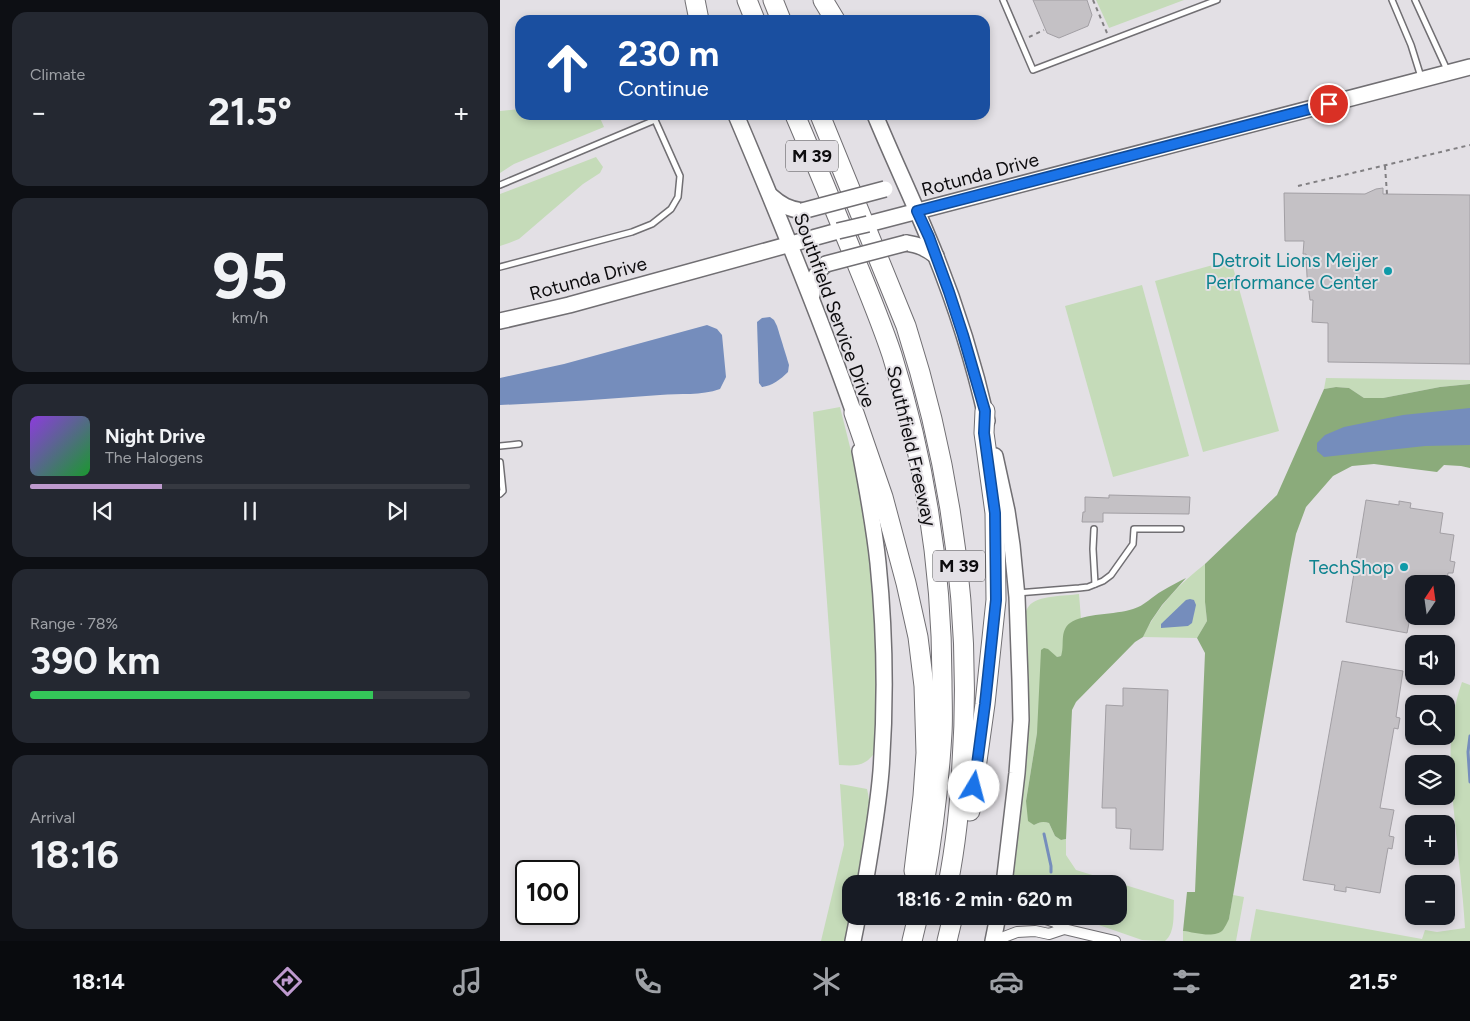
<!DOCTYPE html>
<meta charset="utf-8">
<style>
body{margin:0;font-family:Figtree,sans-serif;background:#242831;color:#f1f3f6;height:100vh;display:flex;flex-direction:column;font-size:19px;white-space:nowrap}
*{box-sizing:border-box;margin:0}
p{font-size:16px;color:#9ea1a6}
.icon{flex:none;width:28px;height:28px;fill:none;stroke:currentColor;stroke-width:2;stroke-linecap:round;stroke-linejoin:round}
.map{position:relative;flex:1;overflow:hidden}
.side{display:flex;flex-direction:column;gap:12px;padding:12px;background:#0d0f14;width:500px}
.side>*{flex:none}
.hud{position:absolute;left:15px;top:15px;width:475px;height:105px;border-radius:15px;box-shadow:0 2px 8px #0003;background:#1a4fa0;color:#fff;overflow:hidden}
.needle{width:32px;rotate:13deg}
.buttons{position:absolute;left:905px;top:575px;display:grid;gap:10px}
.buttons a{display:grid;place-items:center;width:50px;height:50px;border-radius:10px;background:#171b24;box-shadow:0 2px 8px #0003;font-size:25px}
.speed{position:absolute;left:15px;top:860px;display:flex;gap:10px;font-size:25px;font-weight:700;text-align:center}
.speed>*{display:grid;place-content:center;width:65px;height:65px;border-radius:50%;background:#171b24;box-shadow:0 2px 8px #0003;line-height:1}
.speed .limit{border:2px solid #111;border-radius:8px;background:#fff;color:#111}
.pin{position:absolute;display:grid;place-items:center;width:42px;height:42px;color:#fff;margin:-21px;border:2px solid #fff;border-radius:50%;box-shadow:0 1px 5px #0007}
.me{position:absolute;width:55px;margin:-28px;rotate:8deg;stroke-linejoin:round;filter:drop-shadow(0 0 4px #0008)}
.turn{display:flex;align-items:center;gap:18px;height:105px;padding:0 20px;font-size:22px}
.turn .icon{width:65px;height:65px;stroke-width:2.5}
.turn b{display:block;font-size:35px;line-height:42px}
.big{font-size:38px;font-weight:700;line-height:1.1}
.side .card{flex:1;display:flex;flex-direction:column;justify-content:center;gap:8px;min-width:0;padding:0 18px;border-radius:15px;background:#242831}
.side .dial{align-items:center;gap:0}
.dial b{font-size:65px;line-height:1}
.song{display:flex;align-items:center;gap:15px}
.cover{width:60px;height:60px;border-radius:8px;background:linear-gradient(135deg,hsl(270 70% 55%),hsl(130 70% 35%))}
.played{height:5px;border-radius:2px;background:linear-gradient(90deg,#be9ace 30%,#363941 30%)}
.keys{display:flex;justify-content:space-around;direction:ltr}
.heat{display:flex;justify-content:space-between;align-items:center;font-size:28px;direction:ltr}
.charge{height:8px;border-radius:4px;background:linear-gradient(90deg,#34c759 78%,#363941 0)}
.trip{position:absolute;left:342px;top:875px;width:285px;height:50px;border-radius:15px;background:#171b24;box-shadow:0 2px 8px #0003;font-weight:700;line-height:50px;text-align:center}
.tab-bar{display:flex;height:80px;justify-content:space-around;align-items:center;background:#090b0e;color:#9ea1a6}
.tab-bar .icon{width:35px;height:35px}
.tab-bar .active{color:#be9ace}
.tab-bar b{font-size:22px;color:#f1f3f6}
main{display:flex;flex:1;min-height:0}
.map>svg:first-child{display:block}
.green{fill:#c5dbb9}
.forest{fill:#8bab7b}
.water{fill:#758dbc}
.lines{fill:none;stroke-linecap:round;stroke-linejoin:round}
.stream{stroke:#758dbc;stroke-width:3}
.building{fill:#c4c1c5;stroke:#a29fa4}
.lane-casing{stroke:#716f73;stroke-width:8}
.street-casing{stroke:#716f73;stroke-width:12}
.secondary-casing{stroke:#716f73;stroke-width:18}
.highway-casing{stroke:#716f73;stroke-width:21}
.path{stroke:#817f82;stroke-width:2;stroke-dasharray:4 4;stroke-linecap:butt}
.lane{stroke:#fff;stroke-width:5}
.street{stroke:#fff;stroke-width:10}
.secondary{stroke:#fff;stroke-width:15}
.highway{stroke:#fff;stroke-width:19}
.secondary-bridge-casing{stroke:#716f73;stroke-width:18;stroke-linecap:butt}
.secondary-bridge{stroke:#fff;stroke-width:15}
.route-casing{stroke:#114b97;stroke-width:12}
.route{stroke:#1a73e8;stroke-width:9}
.culture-dot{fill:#0f9aa8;stroke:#e3e0e5;stroke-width:2}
.labels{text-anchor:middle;stroke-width:4;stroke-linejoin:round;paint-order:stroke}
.shield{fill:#e3e0e5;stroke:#4d4c4e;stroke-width:1}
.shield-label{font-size:18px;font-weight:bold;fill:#0d0c0e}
.street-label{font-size:19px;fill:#0d0c0e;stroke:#e3e0e5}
.culture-label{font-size:19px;fill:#0d838f;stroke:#e3e0e5;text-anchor:end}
</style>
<main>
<section class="side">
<div class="card"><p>Climate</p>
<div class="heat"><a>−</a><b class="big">21.5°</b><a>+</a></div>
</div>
<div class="card dial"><b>95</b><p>km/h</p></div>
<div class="card">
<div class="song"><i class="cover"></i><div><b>Night Drive</b><p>The Halogens</p></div></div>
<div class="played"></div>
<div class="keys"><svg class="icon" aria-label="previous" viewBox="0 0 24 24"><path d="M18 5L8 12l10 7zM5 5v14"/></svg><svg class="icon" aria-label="pause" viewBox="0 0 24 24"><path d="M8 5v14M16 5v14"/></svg><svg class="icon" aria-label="next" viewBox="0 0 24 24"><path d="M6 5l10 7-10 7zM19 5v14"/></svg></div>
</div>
<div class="card"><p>Range · 78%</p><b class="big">390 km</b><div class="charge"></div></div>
<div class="card"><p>Arrival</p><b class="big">18:16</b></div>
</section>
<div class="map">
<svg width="970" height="941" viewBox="0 0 970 941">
<rect width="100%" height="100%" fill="#e3e0e5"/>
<g class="green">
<polygon points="596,0 684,0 609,28"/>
<polygon points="20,109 20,115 95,115 100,118 104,127 14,164 0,173 0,111"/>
<polygon points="96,157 103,167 100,173 83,184 19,239 9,243 0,246 0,194"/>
<polygon points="731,260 779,431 703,452 655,281"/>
<polygon points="642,285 689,456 613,477 565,306"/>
<polygon points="826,378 970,380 970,384 940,387 883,398 864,398 849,388 836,387 824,389"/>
<path d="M340,407l12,48 13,61 9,94 3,66 -2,76c-10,15 -20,14 -36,13l-26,-353z"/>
<path d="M705,564v38l2,19 -10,17 -54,-1c14,-30 36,-53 62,-73z"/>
<path d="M579,594l2,25c-26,10 -12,19 -20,37l-4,1 -20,76 -11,68 8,24c6,-3 9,-4 15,-2l6,13 6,4 5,-1v16l10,15 98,30c-1,13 2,32 -9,41l-23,-1 -69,-24h46v-32h-107l13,-270c1,-3 2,-6 4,-8 8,-11 37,-10 50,-12z"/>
<path d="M962,682l8,3v256h-220l6,-32 166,30 3,-9 12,2 28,-4c-2,-35 -7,-71 -10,-106 -5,-47 -9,-95 7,-140z"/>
<path d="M340,784l27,5c8,30 -4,65 -9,95h-7v32l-6,25h-24l23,-96z"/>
<polygon points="733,895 744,897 736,941 683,941 683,931 710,934 729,919"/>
</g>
<g class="forest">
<path d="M970,384v84l-9,-2 -17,-1 -7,7 -63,-8 -22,2 -19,10 -27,31 -10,27 -5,25 -62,360c-2,4 -4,8 -6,11 -9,9 -29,2 -40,1l4,-39h8l10,-239 -8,-15 10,-17 -2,-19v-38l72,-69 47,-106 12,-2 13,1 15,10h19l57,-11z"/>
<path d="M686,578l-24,27 -11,16 -8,16 -8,5 -59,60 -4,8 -6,129 -5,1 -6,-4 -6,-13c-6,-2 -9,-1 -15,2l-6,-4 -2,-20 11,-68 4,-83 3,-2 4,1 9,8 4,-1c4,-10 -2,-25 9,-33 14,-10 45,-8 63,-14 11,-3 20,-13 29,-18 8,-5 16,-9 24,-13z"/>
</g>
<g class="water">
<path d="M270,317l4,3 3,6 12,39 -1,7c-7,7 -16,14 -26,15l-3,-4 -2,-61 5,-4z"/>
<path d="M207,325l10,4 5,6 4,42 -6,12c-19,7 -40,4 -60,6 -53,4 -106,8 -160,10v-27l64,-14z"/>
<polygon points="970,408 970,445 925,446 824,457 817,451 817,443 825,435 844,427 903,415"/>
<polygon points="690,599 694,600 696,605 692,623 688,626 661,628 661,624 686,600"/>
</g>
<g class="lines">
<g class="stream">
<polyline points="970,736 968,752 970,782"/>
<polyline points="544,834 551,866 551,872"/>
</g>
</g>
<g class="building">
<polygon points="533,0 587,0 592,15 588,26 559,38 547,33"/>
<polygon points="883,188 883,194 970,195 970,364 828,362 828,323 812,322 813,300 810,300 807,276 806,254 803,254 804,241 785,241 784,193 865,194 876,189"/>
<polygon points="609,495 690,497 689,514 603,513 603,522 582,522 583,512 585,512 585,497 609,498"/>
<polygon points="866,500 899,505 899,501 911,503 910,508 943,513 940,533 954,535 950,561 955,562 953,573 948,573 946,584 914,584 914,613 911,613 907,633 846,622"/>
<polygon points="842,661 903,671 896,717 900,718 898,729 894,728 880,808 894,810 889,836 894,837 892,849 888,848 880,893 846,887 846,892 834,890 835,885 803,880"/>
<polygon points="623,688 668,690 663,850 630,849 631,829 616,828 616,808 602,808 606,705 623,706"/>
</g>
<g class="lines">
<defs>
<g id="lane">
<polyline points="503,0 533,70 717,0"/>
<polyline points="892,0 911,45 921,77"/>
<polyline points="915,0 948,72"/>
<polyline points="0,185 155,120 180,176 178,197 171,209 152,224 132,232 0,267"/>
<polyline points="0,446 19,444"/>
<polyline points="0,462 3,491 0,494"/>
<polyline points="594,529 593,549 595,584"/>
<polyline points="517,593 579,588 588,587 603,581 611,575 633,544 634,529 681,529"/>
</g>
<g id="street">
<polyline points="537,916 555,922 564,929 615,941"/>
<polyline points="500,941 504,937 517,932 535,931 549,934 564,929"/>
</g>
<g id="secondary">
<path d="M236,115c42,99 82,196 118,298l2,10"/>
<path d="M375,115c17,41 36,81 53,122 25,59 45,122 59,184"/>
<path d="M271,196c10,9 18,13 31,15"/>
<polyline points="368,224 970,67"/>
<path d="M406,243c13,2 20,5 30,13"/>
<path d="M312,295c1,-15 2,-21 14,-31"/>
<polyline points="0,321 69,305 338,231"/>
<path d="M360,451c7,37 14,74 18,112 7,69 8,139 3,208 -3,38 -10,76 -16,113"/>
<polyline points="495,456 507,511 512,545 517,597 520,680 521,720 517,773 504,884"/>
<polyline points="353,941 358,916"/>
<polyline points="493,941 498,916"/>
</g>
<g id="highway">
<polyline points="195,0 199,20"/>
<polyline points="247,0 255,20"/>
<polyline points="273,0 281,20"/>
<polyline points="323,0 335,20"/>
<path d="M295,115c19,44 37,88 55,132 15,36 30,72 42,108 33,106 50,216 50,326 0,18 1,35 0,52 -3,51 -9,101 -18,151"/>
<path d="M320,115l86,211c46,144 66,287 56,437 -2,41 -6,81 -14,121"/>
<polyline points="354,413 383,497 406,583 418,637 424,686 426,753 423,796 414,871"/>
<polyline points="470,811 485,704 496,600 495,513 484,433 485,411"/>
<polyline points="412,941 418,916"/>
<polyline points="447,941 453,916"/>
</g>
</defs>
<use href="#lane" class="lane-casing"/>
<use href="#street" class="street-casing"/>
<use href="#secondary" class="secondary-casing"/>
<use href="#highway" class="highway-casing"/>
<g class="path">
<polyline points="593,0 607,33"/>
<polyline points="529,37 544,30"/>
<polyline points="885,166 887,194"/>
<polyline points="798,186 970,145"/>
</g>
<use href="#lane" class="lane"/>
<use href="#street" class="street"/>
<use href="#secondary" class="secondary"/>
<use href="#highway" class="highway"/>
<defs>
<g id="secondary-bridge">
<polyline points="302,211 385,189"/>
<polyline points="338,231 368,224"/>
<polyline points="326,264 406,243"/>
</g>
</defs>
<use href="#secondary-bridge" class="secondary-bridge-casing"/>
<use href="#secondary-bridge" class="secondary-bridge"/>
</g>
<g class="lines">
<defs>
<polyline id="route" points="474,787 485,704 496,600 495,513 484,433 485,411 463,335 449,292 429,237 417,211 829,104"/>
</defs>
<use href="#route" class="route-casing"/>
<use href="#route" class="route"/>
</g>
<g class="culture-dot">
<circle cx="888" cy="271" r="5"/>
<circle cx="904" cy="567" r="5"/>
</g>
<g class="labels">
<g class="shield">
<rect x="286" y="140.5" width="52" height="31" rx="4"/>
<rect x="433" y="550.5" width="52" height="31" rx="4"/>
</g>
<g class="shield-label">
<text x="312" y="162">M 39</text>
<text x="459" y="572">M 39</text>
</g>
<g class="street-label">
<text transform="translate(480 174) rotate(-15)" y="7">Rotunda Drive</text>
<text transform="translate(88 278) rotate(-15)" y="7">Rotunda Drive</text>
<text transform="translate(335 310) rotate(70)" y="7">Southfield Service Drive</text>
<text transform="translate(412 446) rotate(77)" y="7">Southfield Freeway</text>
</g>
<g class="culture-label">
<text x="878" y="267">Detroit Lions Meijer<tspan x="878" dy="22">Performance Center</tspan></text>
<text x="894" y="574">TechShop</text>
</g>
</g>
</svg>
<div class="buttons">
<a><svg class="needle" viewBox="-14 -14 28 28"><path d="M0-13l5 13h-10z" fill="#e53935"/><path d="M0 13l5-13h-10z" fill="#9ea1a6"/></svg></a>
<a><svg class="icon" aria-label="sound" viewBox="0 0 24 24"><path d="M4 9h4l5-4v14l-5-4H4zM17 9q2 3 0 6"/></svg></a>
<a><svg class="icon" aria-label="search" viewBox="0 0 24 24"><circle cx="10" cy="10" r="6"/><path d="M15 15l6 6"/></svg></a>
<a><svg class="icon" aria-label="layers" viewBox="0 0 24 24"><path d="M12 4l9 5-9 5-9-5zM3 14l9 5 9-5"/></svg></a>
<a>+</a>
<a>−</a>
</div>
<div class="speed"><div class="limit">100</div></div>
<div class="pin" style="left:829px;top:104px;background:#d93025"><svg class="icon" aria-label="arrive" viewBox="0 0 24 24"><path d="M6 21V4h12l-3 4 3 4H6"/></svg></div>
<svg class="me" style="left:474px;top:787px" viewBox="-20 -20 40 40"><circle r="19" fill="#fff"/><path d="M0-13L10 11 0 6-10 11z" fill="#1a73e8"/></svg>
<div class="trip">18:16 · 2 min · 620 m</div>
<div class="hud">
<div class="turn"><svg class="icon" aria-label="ahead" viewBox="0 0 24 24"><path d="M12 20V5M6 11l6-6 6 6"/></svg><div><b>230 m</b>Continue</div></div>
</div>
</div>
</main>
<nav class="tab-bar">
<b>18:14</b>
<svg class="icon active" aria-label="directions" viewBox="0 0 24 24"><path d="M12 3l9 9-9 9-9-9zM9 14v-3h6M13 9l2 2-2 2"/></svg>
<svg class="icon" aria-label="music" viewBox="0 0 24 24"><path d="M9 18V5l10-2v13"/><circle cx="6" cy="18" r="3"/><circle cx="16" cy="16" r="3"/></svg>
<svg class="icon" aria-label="phone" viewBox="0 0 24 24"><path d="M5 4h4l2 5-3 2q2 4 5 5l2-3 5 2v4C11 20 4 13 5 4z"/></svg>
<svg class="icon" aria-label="climate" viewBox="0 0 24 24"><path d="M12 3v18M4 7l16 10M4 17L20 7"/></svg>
<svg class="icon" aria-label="car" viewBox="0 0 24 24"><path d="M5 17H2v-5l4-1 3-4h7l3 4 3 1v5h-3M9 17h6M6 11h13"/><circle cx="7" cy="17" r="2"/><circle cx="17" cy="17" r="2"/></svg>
<svg class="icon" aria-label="filters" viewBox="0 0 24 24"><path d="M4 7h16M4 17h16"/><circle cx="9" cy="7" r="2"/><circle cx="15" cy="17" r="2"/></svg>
<b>21.5°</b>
</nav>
